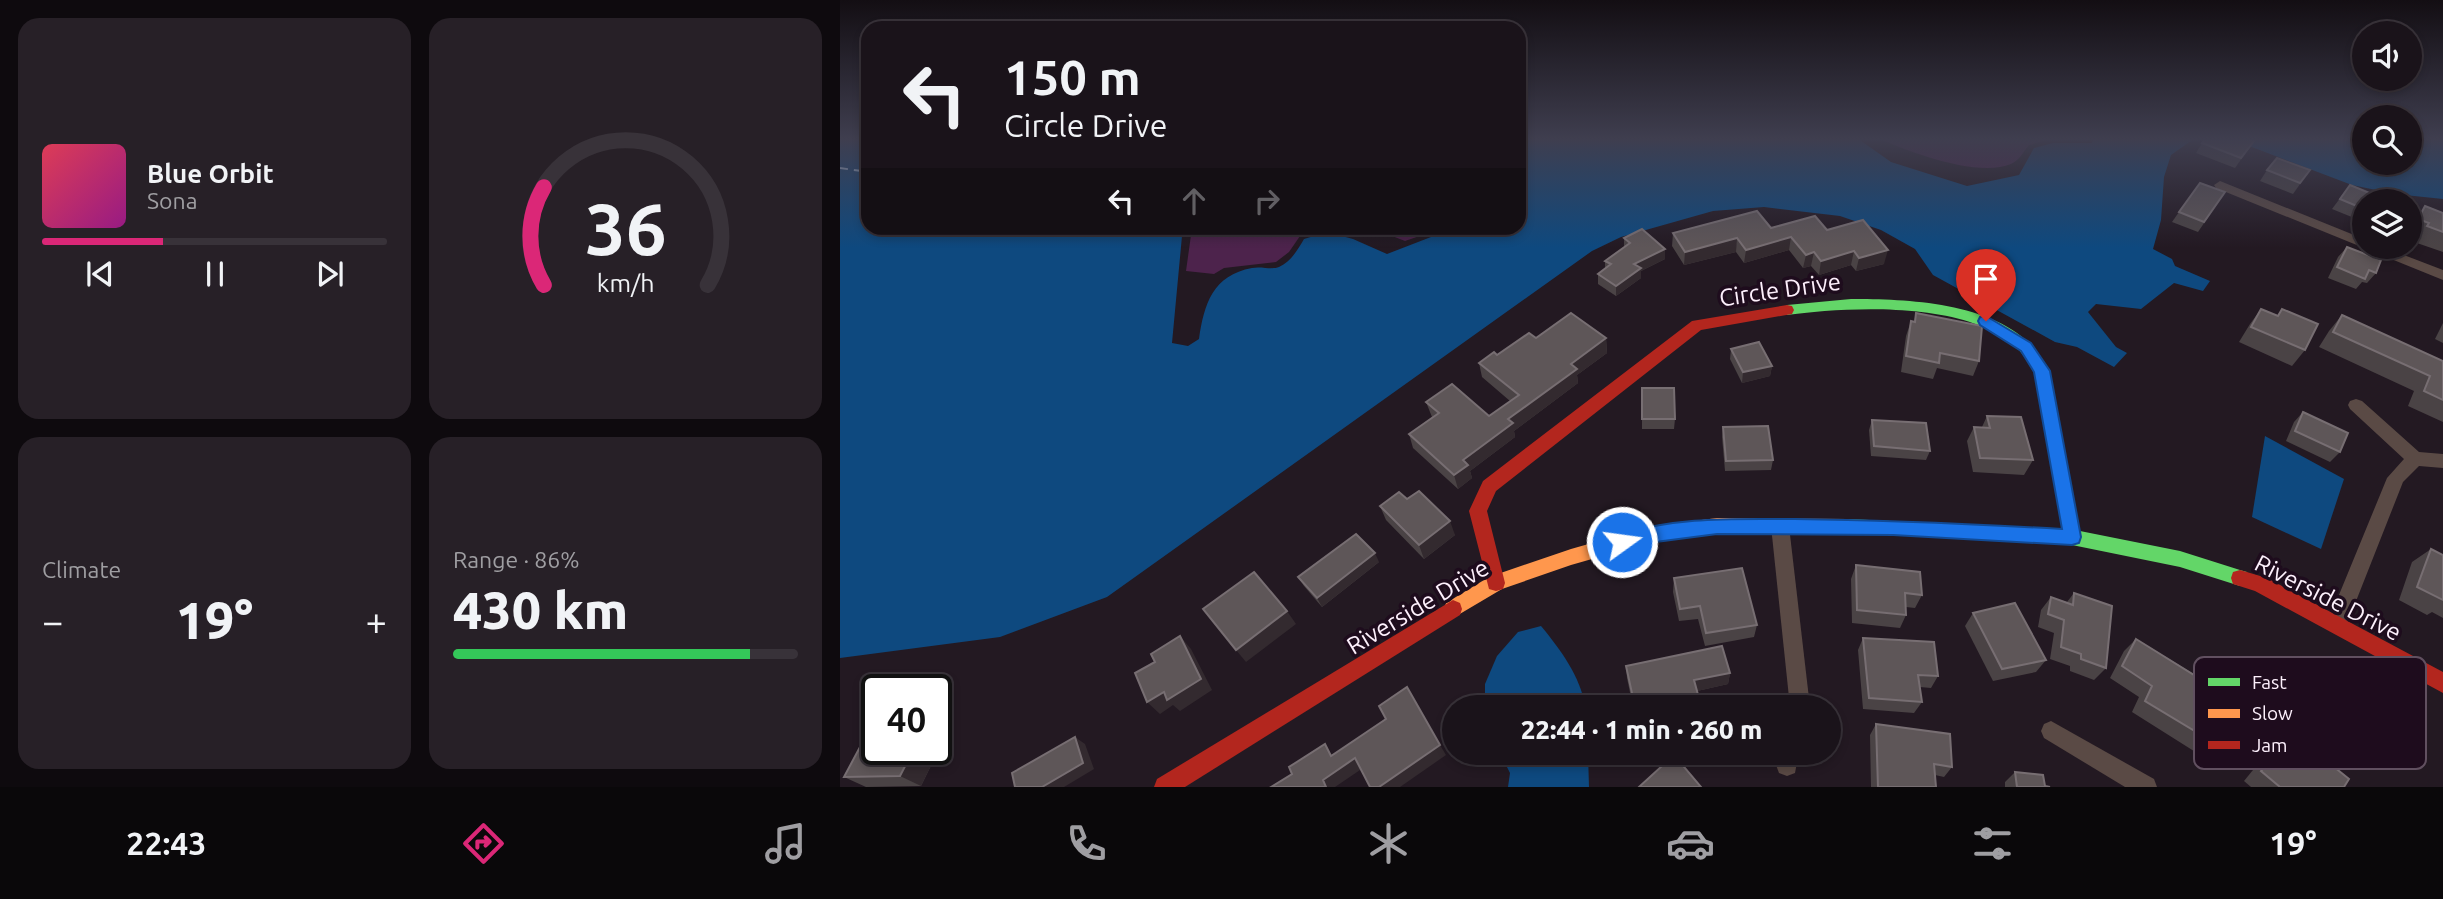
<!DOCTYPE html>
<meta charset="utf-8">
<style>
body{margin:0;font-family:Ubuntu,sans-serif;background:#272027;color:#f1f3f6;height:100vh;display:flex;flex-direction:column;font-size:26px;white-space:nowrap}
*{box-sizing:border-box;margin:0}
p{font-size:23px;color:#9f9ea2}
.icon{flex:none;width:38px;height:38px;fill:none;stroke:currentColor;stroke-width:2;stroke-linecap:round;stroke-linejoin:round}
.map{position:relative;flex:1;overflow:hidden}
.panel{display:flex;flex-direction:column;gap:18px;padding:18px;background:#0e0a0e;width:840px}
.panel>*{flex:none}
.hud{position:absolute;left:21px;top:21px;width:665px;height:214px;border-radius:21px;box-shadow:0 4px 10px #0003,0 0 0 2px #383239;background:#1a131a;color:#f1f3f6;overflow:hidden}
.tools{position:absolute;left:1512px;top:21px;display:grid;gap:14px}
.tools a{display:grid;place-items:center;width:70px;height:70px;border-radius:50%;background:#1a131a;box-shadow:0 4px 10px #0003,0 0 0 2px #383239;font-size:35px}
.speed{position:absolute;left:21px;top:674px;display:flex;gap:14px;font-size:35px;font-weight:700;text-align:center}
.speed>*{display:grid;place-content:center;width:91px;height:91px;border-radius:50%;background:#1a131a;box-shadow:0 4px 10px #0003,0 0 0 2px #383239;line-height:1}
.speed .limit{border:4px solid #111;border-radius:10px;background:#fff;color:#111}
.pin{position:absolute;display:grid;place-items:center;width:60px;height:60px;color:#fff;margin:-72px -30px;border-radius:50% 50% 50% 0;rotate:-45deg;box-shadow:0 0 7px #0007}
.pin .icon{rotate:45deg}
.me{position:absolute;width:77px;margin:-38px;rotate:76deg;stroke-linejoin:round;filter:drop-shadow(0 0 5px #0008)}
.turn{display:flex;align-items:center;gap:24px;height:147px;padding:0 28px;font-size:32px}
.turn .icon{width:91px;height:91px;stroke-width:2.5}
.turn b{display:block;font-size:49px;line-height:60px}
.lanes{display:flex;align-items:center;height:66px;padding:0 28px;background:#0003;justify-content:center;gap:35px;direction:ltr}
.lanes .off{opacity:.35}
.big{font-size:52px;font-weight:800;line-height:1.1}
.panel .widget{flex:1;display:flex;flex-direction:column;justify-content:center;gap:10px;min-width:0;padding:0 24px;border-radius:21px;background:#272027}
.panel .dial{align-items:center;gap:0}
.dial svg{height:182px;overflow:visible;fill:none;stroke:#383239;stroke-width:7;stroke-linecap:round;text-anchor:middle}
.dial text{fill:#f1f3f6;stroke:none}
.song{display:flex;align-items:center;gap:21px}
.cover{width:84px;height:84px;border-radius:10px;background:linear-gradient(135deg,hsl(350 70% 55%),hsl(310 70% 35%))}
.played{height:7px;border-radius:4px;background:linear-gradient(90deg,#db2777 35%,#383239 35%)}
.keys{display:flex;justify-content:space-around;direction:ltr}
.heat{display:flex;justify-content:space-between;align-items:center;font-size:38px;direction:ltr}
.charge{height:10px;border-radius:5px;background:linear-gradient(90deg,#34c759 86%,#383239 0)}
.panel .tiles{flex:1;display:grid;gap:18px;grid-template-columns:repeat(2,1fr)}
.trip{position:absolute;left:602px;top:695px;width:399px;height:70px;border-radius:35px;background:#1a131a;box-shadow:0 4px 10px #0003,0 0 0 2px #383239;font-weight:800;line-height:70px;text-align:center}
.tabs{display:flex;height:112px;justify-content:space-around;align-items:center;background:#0a080a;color:#9f9ea2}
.tabs .icon{width:49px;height:49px}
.tabs .on{color:#db2777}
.tabs b{font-size:32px;color:#f1f3f6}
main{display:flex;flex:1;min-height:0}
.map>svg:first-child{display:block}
.green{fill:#4d234c}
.water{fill:#0e497f}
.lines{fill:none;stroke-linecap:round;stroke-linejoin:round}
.ferry{stroke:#beddff;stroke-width:2;stroke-dasharray:8 6;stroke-linecap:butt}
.street{fill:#5a4a45;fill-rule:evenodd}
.fast{fill:#63d668;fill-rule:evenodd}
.slow{fill:#ff974d;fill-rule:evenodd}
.jam{fill:#b3261e;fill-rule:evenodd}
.wall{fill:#4a4345}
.shaded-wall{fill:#332a2f}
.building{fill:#5e5658;stroke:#776e72;stroke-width:2}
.route{fill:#1a73e8;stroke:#114b97;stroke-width:2}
.labels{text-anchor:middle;stroke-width:7;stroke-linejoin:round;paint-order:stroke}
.street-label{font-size:24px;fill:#fdf0fc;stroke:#1e0c1d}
.key{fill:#1e0c1d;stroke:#615060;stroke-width:2}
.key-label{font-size:19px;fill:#fdf0fc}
</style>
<main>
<section class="panel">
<div class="tiles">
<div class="widget">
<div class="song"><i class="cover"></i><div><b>Blue Orbit</b><p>Sona</p></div></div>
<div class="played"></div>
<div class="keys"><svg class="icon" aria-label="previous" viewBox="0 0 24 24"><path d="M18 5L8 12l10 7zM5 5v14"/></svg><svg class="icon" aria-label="pause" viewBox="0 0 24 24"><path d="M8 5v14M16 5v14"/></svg><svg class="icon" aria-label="next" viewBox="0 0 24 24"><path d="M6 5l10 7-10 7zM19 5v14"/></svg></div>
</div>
<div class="widget dial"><svg viewBox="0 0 100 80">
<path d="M14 69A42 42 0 1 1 86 69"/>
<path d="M14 69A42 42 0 0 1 14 26" stroke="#db2777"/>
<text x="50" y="56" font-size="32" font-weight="700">36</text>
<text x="50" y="72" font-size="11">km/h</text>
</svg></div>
<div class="widget"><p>Climate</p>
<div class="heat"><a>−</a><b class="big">19°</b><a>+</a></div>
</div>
<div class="widget"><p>Range · 86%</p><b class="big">430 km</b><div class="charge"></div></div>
</div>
</section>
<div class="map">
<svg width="1603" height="787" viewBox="0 0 1603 787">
<rect width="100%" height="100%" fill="#231922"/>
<g class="green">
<path d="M1038,138h209l-36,1 -22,6c-6,7 -9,15 -18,19 -33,14 -102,-12 -133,-26z"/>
<polygon points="352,228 603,228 565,241 547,234 513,228 487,228 460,236 449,252 436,262 384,268 374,274 346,271"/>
</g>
<g class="water">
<path d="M0,138h28v90h317l-3,8 -10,107 16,3 11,-7c5,-35 14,-64 53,-71 9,-2 20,2 27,-1 12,-5 19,-18 25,-28l23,-7 26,7 34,15 44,-17 29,-2 15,-7h44v-90h338l34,24 76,24 52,-11 15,-27 19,-5h39l2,-5h101l-24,17 -7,22 -3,43 -8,29 19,10 3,7 35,15 -7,10 -29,-8 -33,26 -45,-5 -8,8 28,35 11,6 -13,14 -37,-20 -22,-5 -122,-67 -18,-26 -34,-19 -41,-14 -76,-9 -51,4 -92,26 -29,14 -485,346 -107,40 -160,21z"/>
<polygon points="1388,138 1524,138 1524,163 1570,163 1570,138 1603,138 1603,199 1555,194 1512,185"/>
<polygon points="1425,436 1504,479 1481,549 1412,517"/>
<path d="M701,626c19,23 40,51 44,81h-100v-23l12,-28 21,-24z"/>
<polygon points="660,753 748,753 749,787 668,787 670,773"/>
</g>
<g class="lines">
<polyline class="ferry" points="0,168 28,172"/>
<g class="street">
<polygon points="1380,181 1524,239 1524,247 1543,247 1603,270 1603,280 1376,188 1374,185"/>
<polygon points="1516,399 1522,401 1579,452 1603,454 1603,468 1579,466 1563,482 1507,624 1504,630 1497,633 1490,630 1487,624 1547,478 1564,459 1510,409 1508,405 1510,401"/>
<polygon points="940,518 946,521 949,526 970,707 950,707 931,526 934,521"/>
<polygon points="1211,721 1314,779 1317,787 1285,787 1204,738 1201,731 1204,724"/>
<polygon points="938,752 959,752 955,773 947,776 939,773 936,765"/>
</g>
<path class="fast" d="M1011,299c66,0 178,4 201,82l28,150 100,20 60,19 7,2 2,6 -2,6 -7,2 -60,-19 -108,-22 -230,-13 -3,-5 3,-5 6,-3 214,10 -25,-148c-24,-85 -184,-75 -250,-66l-7,-5 7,-5z"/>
<polygon class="slow" points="877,518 1008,519 1014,522 1017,527 1014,532 1008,535 877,534 808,543 731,565 662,589 613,618 606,615 604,609 606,603 649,577 731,549 808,527"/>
<g class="jam">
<polygon points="947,305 952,306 954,310 952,314 861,330 656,491 647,511 665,583 663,589 656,591 649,589 629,511 643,481 852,321"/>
<polygon points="1400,570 1427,578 1603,672 1603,693 1415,591 1393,584 1391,578 1393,572"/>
<polygon points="613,600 620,603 622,609 620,615 345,787 314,787 317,779"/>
</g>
</g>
<g class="wall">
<polygon points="1362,143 1407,151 1395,168 1356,153"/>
<polygon points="1427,170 1470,170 1453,194 1420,181"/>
<polygon points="1510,185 1524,201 1524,222 1492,209"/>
<polygon points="1385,192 1358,232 1332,222 1339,212"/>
<polygon points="1585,206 1603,213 1603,252 1574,242 1575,238 1570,236 1570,226"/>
<polygon points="931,228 987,230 1044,264 1016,271 1011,265 979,275 971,266 963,268 949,250 904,263 896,252 844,265 832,246 833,233"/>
<polygon points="784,238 825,249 825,259 801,271 801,278 776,296 758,284 758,274 765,268 765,261 784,247"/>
<polygon points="1507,247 1536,273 1527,283 1522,282 1516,289 1488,278 1498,257"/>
<polygon points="1421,309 1437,316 1442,309 1465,350 1452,366 1399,342 1410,324"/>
<polygon points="1076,313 1139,361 1133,376 1097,368 1093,379 1061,372 1066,336 1071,321 1074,321"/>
<polygon points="1502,315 1603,361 1603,422 1568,406 1574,391 1479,347 1489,331"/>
<polygon points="1603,323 1603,343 1595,339"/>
<polygon points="696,338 766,338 767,353 737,375 738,383 674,431 675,437 630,471 632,478 618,489 573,448 569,434 592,417 586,402 649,416 670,401 642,377 639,363"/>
<polygon points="891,349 932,366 930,376 902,383 890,359"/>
<polygon points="802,388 835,419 834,429 802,429"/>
<polygon points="1463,412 1500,452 1490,462 1446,441 1454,422"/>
<polygon points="1147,416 1193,460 1184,475 1133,472 1127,441 1134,427 1142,427"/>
<polygon points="1032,420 1090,451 1086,460 1031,456 1029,430"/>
<polygon points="883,427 933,460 931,470 885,471 882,437"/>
<polygon points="567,499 615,535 584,559 546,520 540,506"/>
<polygon points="1591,549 1603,555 1603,618 1592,612 1587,615 1559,600 1572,562"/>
<polygon points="539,562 482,607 464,586 458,577"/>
<polygon points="1016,565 1082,595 1075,608 1066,607 1066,615 1060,628 1012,623 1011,579"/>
<polygon points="834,578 917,625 914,637 865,646 858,619 839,621 833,592"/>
<polygon points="1234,593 1266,668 1254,680 1230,671 1230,666 1210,659 1214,633 1198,627 1201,610 1211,597 1227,602"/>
<polygon points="1133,613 1206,660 1196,672 1153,681 1125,626"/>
<polygon points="1023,638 1098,676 1091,688 1080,687 1082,702 1074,713 1023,709 1018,650"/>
<polygon points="1296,639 1364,680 1371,675 1412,750 1395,760 1370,744 1357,753 1292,712 1299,697 1270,678 1284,651"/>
<polygon points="786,666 890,673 888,684 857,691 860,702 859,707 793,707 787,678"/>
<polygon points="96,719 110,727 81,786 26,787 4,777 96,749"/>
<polygon points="1036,724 1112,767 1104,777 1095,775 1096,787 1031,787 1030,735"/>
<polygon points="1452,733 1504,787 1411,787 1404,781 1435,743"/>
<polygon points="1175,772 1205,786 1210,787 1165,787 1165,782"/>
</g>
<g class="shaded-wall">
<polygon points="951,237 949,250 904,263 906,250"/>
<polygon points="897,238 896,252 844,265 845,252"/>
<polygon points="825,249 825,259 801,271 801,278 776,296 776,286 794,264"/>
<polygon points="1048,250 1044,264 1016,271 1019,258"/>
<polygon points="1014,251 1011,265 979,275 981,261"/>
<polygon points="974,252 971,266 963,268 966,255"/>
<polygon points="766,338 767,353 737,375 738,383 674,431 675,437 630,471 632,478 618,489 614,475 623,460 731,364"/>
<polygon points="932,366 930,376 902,383 903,372"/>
<polygon points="610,521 615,535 584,559 579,545"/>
<polygon points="535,553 539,562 482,607 477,598"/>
<polygon points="447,611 456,624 406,662 396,650"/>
<polygon points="340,636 351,649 372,690 340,711 333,705 320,714 307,702"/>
<polygon points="890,673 888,684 853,692 854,680"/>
<polygon points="860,702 859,707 838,707"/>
<polygon points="96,719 110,727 81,786 60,776 74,749 96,749"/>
<polygon points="235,737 245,744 254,769 224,787 202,787"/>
<polygon points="600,745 606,755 560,787 539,787"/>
<polygon points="515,758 523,768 495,787 486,787 483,780"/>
</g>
<g class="building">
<polygon points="1366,138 1405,138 1414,141 1401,158 1362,143"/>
<polygon points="1437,158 1470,170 1460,183 1427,170"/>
<polygon points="1360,183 1385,192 1364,222 1339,212"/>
<polygon points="1510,185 1547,200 1546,201 1524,201 1524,209 1500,199"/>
<polygon points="1585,206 1603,213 1603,232 1587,226 1589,223 1578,219"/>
<polygon points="917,211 931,228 975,216 987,230 1023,220 1048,250 1019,258 1014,251 981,261 974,252 966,255 951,237 906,250 897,238 845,252 833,233"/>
<polygon points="802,229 825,249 794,264 801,268 776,286 758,274 771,264 765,261 790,243 784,238"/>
<polygon points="1507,247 1541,260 1536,273 1529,270 1525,279 1497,267"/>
<polygon points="1421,309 1438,316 1442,309 1478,324 1465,350 1411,327"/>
<polygon points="731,313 766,338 731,364 737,369 668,419 673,423 623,460 628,465 614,475 569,434 599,413 586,402 612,384 649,416 679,395 639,363 654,352 657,355 689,333 696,338"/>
<polygon points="1076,313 1142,326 1139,361 1100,353 1099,363 1066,356 1071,321 1075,322"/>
<polygon points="1502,315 1603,361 1603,400 1584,391 1590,376 1493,332"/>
<polygon points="919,342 932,366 903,372 891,349"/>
<polygon points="802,388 834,388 835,419 802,419"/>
<polygon points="1463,412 1508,433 1500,452 1455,431"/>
<polygon points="1147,416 1181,417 1193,460 1140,458 1134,427 1150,428"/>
<polygon points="1032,420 1086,423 1090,451 1034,446"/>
<polygon points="928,426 933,460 886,461 883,427"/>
<polygon points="579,491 610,521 579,545 540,506 559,492 567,499"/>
<polygon points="516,534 535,553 477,598 458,577"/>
<polygon points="1591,549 1603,555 1603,600 1577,587"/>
<polygon points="1016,565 1080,572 1082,595 1065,593 1066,615 1017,610"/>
<polygon points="902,568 917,625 866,633 860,606 840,609 834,578"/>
<polygon points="414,572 447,611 396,650 363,609"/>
<polygon points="1234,593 1272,606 1266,668 1241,659 1241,654 1221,647 1224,620 1208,614 1211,597 1233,605"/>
<polygon points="1175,603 1206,660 1162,669 1133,613"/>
<polygon points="340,636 361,679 327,700 324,692 307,702 295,673 315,662 311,654"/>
<polygon points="1023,638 1094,642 1098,676 1078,675 1082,702 1029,698"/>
<polygon points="1296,639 1367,683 1371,675 1428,710 1412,750 1378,729 1373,742 1305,701 1312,686 1282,666"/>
<polygon points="882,646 890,673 854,680 860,702 838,707 795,707 786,666"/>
<polygon points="567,687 600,745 539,787 530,787 515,758 483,780 486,787 431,787 452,774 449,767 485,744 491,756 546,719 539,706"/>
<polygon points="36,717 37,749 74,749 60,776 4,777"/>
<polygon points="1036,724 1110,734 1112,767 1094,764 1096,787 1038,787"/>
<polygon points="1452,733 1509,779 1504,787 1440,787 1421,771"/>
<polygon points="235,737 243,763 202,787 175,787 172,773"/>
<polygon points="834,755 861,787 799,787"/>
<polygon points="1175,772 1203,775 1205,786 1210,787 1177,787"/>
</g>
<linearGradient id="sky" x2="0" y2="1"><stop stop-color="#130e13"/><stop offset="0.56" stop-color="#3f3e4f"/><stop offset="1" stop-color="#3f3e4f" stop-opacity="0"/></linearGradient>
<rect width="1603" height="248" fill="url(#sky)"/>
<path class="route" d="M1146,316l45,27 19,28 31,166 -2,6 -7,2 -179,-10 -176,-1 -69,9 -26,7 -6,-2 -3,-6 3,-6c57,-20 120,-17 179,-17 89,1 178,5 267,10l-28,-157 -13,-21 -41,-26 -2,-4 2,-4z"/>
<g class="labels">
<g class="street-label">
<text transform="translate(940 290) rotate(-8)" y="8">Circle Drive</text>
<text transform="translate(1488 598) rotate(27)" y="8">Riverside Drive</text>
<text transform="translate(578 607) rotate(-31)" y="8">Riverside Drive</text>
</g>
</g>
<rect x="1354" y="657" width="232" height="112" rx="10" class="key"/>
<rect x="1368" y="678" width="32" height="8" fill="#63d668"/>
<rect x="1368" y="709" width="32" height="9" fill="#ff974d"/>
<rect x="1368" y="741" width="32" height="8" fill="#b3261e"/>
<g class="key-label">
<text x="1412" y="689">Fast</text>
<text x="1412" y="720">Slow</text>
<text x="1412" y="752">Jam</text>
</g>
</svg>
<div class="tools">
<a><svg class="icon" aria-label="sound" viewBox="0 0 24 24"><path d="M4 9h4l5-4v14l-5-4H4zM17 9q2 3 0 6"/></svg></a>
<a><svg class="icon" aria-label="search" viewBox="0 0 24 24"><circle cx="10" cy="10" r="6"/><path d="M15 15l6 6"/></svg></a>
<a><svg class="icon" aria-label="layers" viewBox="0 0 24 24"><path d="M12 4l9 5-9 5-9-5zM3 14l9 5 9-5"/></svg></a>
</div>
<div class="speed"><div class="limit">40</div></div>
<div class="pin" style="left:1146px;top:321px;background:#d93025"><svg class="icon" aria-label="arrive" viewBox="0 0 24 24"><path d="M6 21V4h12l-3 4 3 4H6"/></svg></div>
<svg class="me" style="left:782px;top:542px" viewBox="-20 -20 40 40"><circle r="17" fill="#1a73e8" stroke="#fff" stroke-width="3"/><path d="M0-11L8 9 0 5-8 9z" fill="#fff"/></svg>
<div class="trip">22:44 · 1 min · 260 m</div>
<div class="hud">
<div class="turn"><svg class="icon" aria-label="left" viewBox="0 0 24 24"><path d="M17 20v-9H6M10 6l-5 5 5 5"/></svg><div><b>150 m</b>Circle Drive</div></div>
<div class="lanes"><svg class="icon" aria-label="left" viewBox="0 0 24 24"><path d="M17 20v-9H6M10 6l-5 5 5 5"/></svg><svg class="icon off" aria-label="ahead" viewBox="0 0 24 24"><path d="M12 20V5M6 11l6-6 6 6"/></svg><svg class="icon off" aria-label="right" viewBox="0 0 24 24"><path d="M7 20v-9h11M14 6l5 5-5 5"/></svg></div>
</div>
</div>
</main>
<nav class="tabs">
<b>22:43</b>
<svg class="icon on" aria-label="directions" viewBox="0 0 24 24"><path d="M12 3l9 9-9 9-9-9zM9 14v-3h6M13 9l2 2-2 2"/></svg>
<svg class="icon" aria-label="music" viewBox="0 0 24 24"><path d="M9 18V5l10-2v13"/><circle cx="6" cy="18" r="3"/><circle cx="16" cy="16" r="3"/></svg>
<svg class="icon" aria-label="phone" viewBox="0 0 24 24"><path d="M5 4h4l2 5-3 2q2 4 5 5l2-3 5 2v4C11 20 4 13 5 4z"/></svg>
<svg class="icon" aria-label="climate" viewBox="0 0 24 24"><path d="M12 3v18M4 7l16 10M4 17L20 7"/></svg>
<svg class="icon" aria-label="car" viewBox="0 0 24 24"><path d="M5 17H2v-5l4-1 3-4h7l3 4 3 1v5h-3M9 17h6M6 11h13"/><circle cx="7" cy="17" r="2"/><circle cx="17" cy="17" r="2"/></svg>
<svg class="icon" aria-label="filters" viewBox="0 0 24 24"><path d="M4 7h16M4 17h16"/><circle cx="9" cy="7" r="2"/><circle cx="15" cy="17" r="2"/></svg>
<b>19°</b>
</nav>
